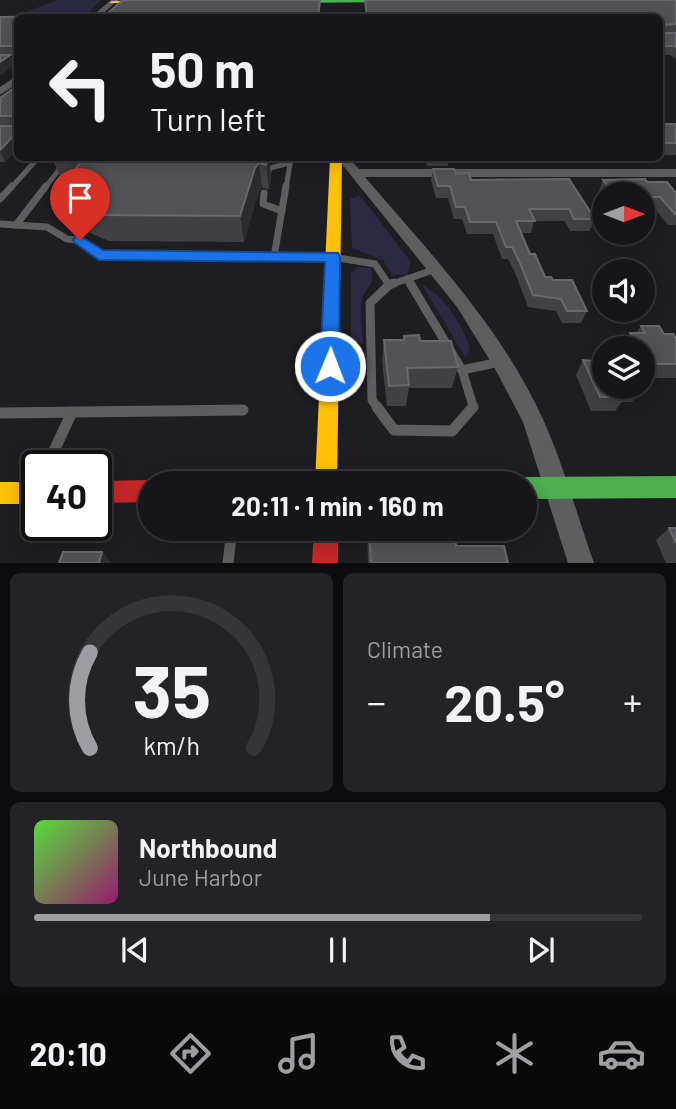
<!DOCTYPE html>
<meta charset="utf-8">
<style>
body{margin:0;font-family:Barlow,sans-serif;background:#232327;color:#f1f3f6;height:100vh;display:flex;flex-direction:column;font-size:26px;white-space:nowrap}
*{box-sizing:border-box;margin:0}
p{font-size:23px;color:#9e9fa2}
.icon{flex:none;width:38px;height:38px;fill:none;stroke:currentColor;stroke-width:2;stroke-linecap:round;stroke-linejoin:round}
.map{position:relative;height:563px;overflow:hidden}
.details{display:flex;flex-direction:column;gap:10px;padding:10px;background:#0c0c0e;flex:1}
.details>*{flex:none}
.top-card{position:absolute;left:14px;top:14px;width:649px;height:147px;border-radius:10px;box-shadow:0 4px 18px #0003,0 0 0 2px #353539;background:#16161a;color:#f1f3f6;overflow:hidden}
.needle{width:46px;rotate:90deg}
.controls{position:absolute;left:592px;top:182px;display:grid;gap:14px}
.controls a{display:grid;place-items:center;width:63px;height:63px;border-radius:50%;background:#16161a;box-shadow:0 4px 18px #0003,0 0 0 2px #353539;font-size:35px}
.speed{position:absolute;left:21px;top:450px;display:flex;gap:14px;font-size:35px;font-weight:700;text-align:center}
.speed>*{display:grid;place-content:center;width:91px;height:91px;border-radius:50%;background:#16161a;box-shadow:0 4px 18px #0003,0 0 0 2px #353539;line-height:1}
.speed .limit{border:4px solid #111;border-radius:10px;background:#fff;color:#111}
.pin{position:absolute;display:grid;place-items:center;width:60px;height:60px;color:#fff;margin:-72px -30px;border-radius:50% 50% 50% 0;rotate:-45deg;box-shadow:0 0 7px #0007}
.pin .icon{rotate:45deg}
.me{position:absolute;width:77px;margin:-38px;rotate:1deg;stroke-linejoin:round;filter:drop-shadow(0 0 5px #0008)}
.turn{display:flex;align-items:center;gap:24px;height:147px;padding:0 21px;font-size:32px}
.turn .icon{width:91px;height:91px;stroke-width:2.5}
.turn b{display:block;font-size:49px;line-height:60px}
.big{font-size:52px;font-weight:700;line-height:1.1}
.details .card{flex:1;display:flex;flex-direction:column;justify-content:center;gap:10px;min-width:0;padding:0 24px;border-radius:10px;background:#232327}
.details .dial{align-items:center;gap:0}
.dial svg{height:182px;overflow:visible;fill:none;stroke:#353539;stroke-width:7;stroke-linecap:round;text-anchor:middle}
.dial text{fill:#f1f3f6;stroke:none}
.song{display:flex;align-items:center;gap:21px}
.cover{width:84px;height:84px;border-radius:10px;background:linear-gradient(135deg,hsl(110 70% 55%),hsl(320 70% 35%))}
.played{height:7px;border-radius:4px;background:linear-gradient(90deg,#9d9da3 75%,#353539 75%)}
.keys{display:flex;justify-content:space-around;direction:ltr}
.heat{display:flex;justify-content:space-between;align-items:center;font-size:38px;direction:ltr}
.details .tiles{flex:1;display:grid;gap:10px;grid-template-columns:1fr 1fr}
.card:last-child{grid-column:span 2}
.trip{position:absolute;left:138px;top:471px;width:399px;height:70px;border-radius:35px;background:#16161a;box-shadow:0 4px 18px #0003,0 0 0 2px #353539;font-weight:700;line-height:70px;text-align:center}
.tabs{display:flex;height:112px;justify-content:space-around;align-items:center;background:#09090a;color:#9e9fa2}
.tabs .icon{width:49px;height:49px}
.tabs .current{color:#9d9da3}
.tabs b{font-size:32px;color:#f1f3f6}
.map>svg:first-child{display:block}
.green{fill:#2c2943}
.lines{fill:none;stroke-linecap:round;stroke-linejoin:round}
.lane-far3{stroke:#5e5e5f;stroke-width:5}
.lane-far2{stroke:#5e5e5f;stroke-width:7}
.lane-far1{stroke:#5e5e5f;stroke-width:9}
.lane{stroke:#5e5e5f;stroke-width:11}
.street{fill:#5e5e5f;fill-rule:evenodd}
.fast{fill:#4caf50;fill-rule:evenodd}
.slow{fill:#ffc107;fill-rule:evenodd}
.jam{fill:#c62828;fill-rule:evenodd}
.wall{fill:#404045}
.shaded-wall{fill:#2b2b30}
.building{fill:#525257;stroke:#68686e;stroke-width:2}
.route{fill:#1a73e8;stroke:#114b97;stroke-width:2}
</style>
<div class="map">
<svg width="676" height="563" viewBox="0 0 676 563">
<rect width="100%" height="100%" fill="#1d1d22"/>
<g class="green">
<polygon points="57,0 101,0 88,13 24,13"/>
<polygon points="358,196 362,198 411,262 407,274 392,275 383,260 352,248 350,199"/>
<path d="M358,267l12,1c7,18 -4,17 -8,31 -3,13 1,31 1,45l-11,-4 -1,-5v-62z"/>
<path d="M422,285c21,9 43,43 48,65l-5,7z"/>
</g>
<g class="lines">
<g class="lane-far3">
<polyline points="271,158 287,162"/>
<polyline points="268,174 270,168 290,163"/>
<polyline points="11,188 38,158"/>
<polyline points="45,188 68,158"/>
<polyline points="286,188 291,158"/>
</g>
<g class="lane-far2">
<polyline points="264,193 263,204 282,211"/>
<polyline points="0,199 12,186"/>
<polyline points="0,224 47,227 67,239 80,240 99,255 332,257 375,264 389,285"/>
<polyline points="16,225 46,186"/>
<polyline points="274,257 286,186"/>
<polyline points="407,279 436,269"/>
<polyline points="389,285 407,279 411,285"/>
</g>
<g class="lane-far1">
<polyline points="410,283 462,370 473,406 471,408"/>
<polyline points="389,285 394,283"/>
<polyline points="462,370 500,362"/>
<polyline points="378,408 372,400 370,303 389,285"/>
</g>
<g class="lane">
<polyline points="377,407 394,430 452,431 473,407"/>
<polyline points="0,413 243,410"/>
<polyline points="47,466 72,412"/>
<polyline points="228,563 232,528"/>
</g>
<g class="street">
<polygon points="111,0 118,0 98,18 90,18"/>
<rect x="0" y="58" width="18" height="4"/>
<polygon points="18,75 18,83 0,95 0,87"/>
<path d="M337,158h12l10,11h317v8h-311c64,75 135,149 177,240 21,46 35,98 52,146h-26l-45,-141 -29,-55 -37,-60z"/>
</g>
<g class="fast">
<polygon points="293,0 393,0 396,2 291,3"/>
<polygon points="676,476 676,498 525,499 525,483 516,483 525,477"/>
</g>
<g class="slow">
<polygon points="148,0 150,3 109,3 112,1"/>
<polygon points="330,158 342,158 337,483 315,483"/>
<rect x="0" y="482" width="37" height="22"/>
</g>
<g class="jam">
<polygon points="150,480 158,483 150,483 150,502 96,503 96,481"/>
<polygon points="314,528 338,528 338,563 312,563"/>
</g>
</g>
<g class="wall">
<polygon points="365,0 676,0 676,59 670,55 660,55 660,18 366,18"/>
<polygon points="0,17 18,18 18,55 10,56 14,65 0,75"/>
<polygon points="18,85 18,148 5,162 0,162 0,98"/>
<rect x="660" y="124" width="16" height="31"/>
<polygon points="52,158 269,158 271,178 269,190 262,187 258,193 244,242 109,241 72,225 61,200 65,194 62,187 66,181 62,181"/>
<polygon points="405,158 449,158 448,166 427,166 426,161 406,162"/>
<polygon points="433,169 456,174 471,180 569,179 595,219 590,231 570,231 565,221 534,221 531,233 521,233 530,254 545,277 553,280 587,311 581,323 562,323 556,311 528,307 516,275 508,259 502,259 493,234 467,234 462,219 454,219 448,198 436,198 431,180"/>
<polygon points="603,180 647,182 676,193 676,225 668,225 654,208 642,208 642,194 604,194 604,197 599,191"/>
<polygon points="641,326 676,339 676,378 642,378 642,348 622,348 630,333 636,333"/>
<polygon points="404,336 420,341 458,367 452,388 409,388 406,406 387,406 382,361 384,340 403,340"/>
<polygon points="594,354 642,388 632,402 622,402 615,411 591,411 576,375 583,360 590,361"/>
<polygon points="367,528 454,528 456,546 508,563 368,563"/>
<polygon points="669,528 676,528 676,563 666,563 656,540"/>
</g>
<g class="shaded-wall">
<polygon points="10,55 14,65 0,75 0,62"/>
<polygon points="18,131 18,148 5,162 0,152 0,150"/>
<polygon points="261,158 269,158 271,178 269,190 266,165"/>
<polygon points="259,163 262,187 258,193 244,242 240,216 255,168"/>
<polygon points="102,552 112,563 99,563"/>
</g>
<g class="building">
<polygon points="123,0 320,0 318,18 102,18"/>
<polygon points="365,0 676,0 676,24 662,25 664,33 676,33 676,47 674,46 660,46 660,18 367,18"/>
<polygon points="65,16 63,18 18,18 18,50 17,50 14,46 0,46 0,17"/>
<polygon points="0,55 10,55 0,62"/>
<polygon points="18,85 18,131 0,150 0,126 13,126 15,124 15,116 0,116 0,102 1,101 0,101 0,98"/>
<rect x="660" y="124" width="16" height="19"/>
<polygon points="84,158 268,158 266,165 259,163 255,168 240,216 98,215 61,200 71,187 62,187"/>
<polygon points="433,169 454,169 456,174 469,173 471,180 569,179 595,219 574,219 569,209 529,209 535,221 516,221 530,254 535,254 545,277 551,277 553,280 572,280 587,311 567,311 561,299 533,295 520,263 512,247 506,247 496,222 470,222 465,207 456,207 450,186 438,186"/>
<polygon points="645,179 647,182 667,182 676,193 676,214 675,214 660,197 642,197 642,194 614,194 603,180"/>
<polygon points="641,326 659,326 664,334 673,334 676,339 676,364 647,364 642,356 642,348 638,348 630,333 645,333"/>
<polygon points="419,335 420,341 451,341 458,367 407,368 409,385 389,386 384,340 404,340 404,336"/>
<polygon points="594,354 604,354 604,387 642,387 642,388 620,388 625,397 600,397 583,360 597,361"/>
<polygon points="369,528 454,528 456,546 504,546 508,563 371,563"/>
<polygon points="669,528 676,528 676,543"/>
<polygon points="63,552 102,552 99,563 59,563"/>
</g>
<polygon class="route" points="80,236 103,250 338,253 340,257 339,366 336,371 330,374 323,371 320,366 325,262 99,260 75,243 73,240 75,237"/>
</svg>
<div class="controls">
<a><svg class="needle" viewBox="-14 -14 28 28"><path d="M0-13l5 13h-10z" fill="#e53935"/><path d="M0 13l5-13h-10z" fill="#9e9fa2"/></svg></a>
<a><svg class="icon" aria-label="sound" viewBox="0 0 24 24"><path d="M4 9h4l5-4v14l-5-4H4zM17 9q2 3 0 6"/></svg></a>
<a><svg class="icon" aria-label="layers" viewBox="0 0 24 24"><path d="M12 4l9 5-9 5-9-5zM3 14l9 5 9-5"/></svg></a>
</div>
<div class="speed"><div class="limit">40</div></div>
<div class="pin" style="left:80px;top:240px;background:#d93025"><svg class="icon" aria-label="arrive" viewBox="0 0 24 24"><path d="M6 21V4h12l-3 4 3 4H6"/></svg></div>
<svg class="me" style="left:330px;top:366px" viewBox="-20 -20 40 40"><circle r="17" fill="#1a73e8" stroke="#fff" stroke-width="3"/><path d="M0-11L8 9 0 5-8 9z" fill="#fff"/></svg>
<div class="trip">20:11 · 1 min · 160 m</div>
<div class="top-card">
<div class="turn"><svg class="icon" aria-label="left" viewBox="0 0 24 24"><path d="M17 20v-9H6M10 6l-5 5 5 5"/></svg><div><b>50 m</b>Turn left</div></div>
</div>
</div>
<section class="details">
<div class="tiles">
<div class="card dial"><svg viewBox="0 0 100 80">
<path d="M14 69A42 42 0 1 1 86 69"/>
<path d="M14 69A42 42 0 0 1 14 27" stroke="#9d9da3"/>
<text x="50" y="56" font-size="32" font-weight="700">35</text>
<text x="50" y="72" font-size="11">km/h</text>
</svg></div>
<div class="card"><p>Climate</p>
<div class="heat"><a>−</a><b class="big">20.5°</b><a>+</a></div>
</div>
<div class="card">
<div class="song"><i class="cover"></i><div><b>Northbound</b><p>June Harbor</p></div></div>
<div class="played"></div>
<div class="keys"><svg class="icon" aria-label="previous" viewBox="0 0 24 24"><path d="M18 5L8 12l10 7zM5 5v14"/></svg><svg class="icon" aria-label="pause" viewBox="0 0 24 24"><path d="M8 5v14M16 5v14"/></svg><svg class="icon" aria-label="next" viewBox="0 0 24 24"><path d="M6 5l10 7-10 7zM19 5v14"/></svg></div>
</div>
</div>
</section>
<nav class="tabs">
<b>20:10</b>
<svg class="icon current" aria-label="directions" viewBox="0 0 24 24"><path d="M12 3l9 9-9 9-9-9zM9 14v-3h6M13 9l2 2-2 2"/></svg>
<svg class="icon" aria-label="music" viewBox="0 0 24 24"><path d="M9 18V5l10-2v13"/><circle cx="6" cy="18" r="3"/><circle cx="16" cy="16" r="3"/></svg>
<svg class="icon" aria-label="phone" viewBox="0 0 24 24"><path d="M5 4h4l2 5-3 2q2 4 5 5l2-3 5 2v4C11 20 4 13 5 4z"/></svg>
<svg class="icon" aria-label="climate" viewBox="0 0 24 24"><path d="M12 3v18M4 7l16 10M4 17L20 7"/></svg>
<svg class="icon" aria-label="car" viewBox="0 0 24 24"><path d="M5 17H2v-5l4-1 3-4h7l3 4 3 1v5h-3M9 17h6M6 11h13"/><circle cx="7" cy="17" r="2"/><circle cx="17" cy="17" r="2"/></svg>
</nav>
